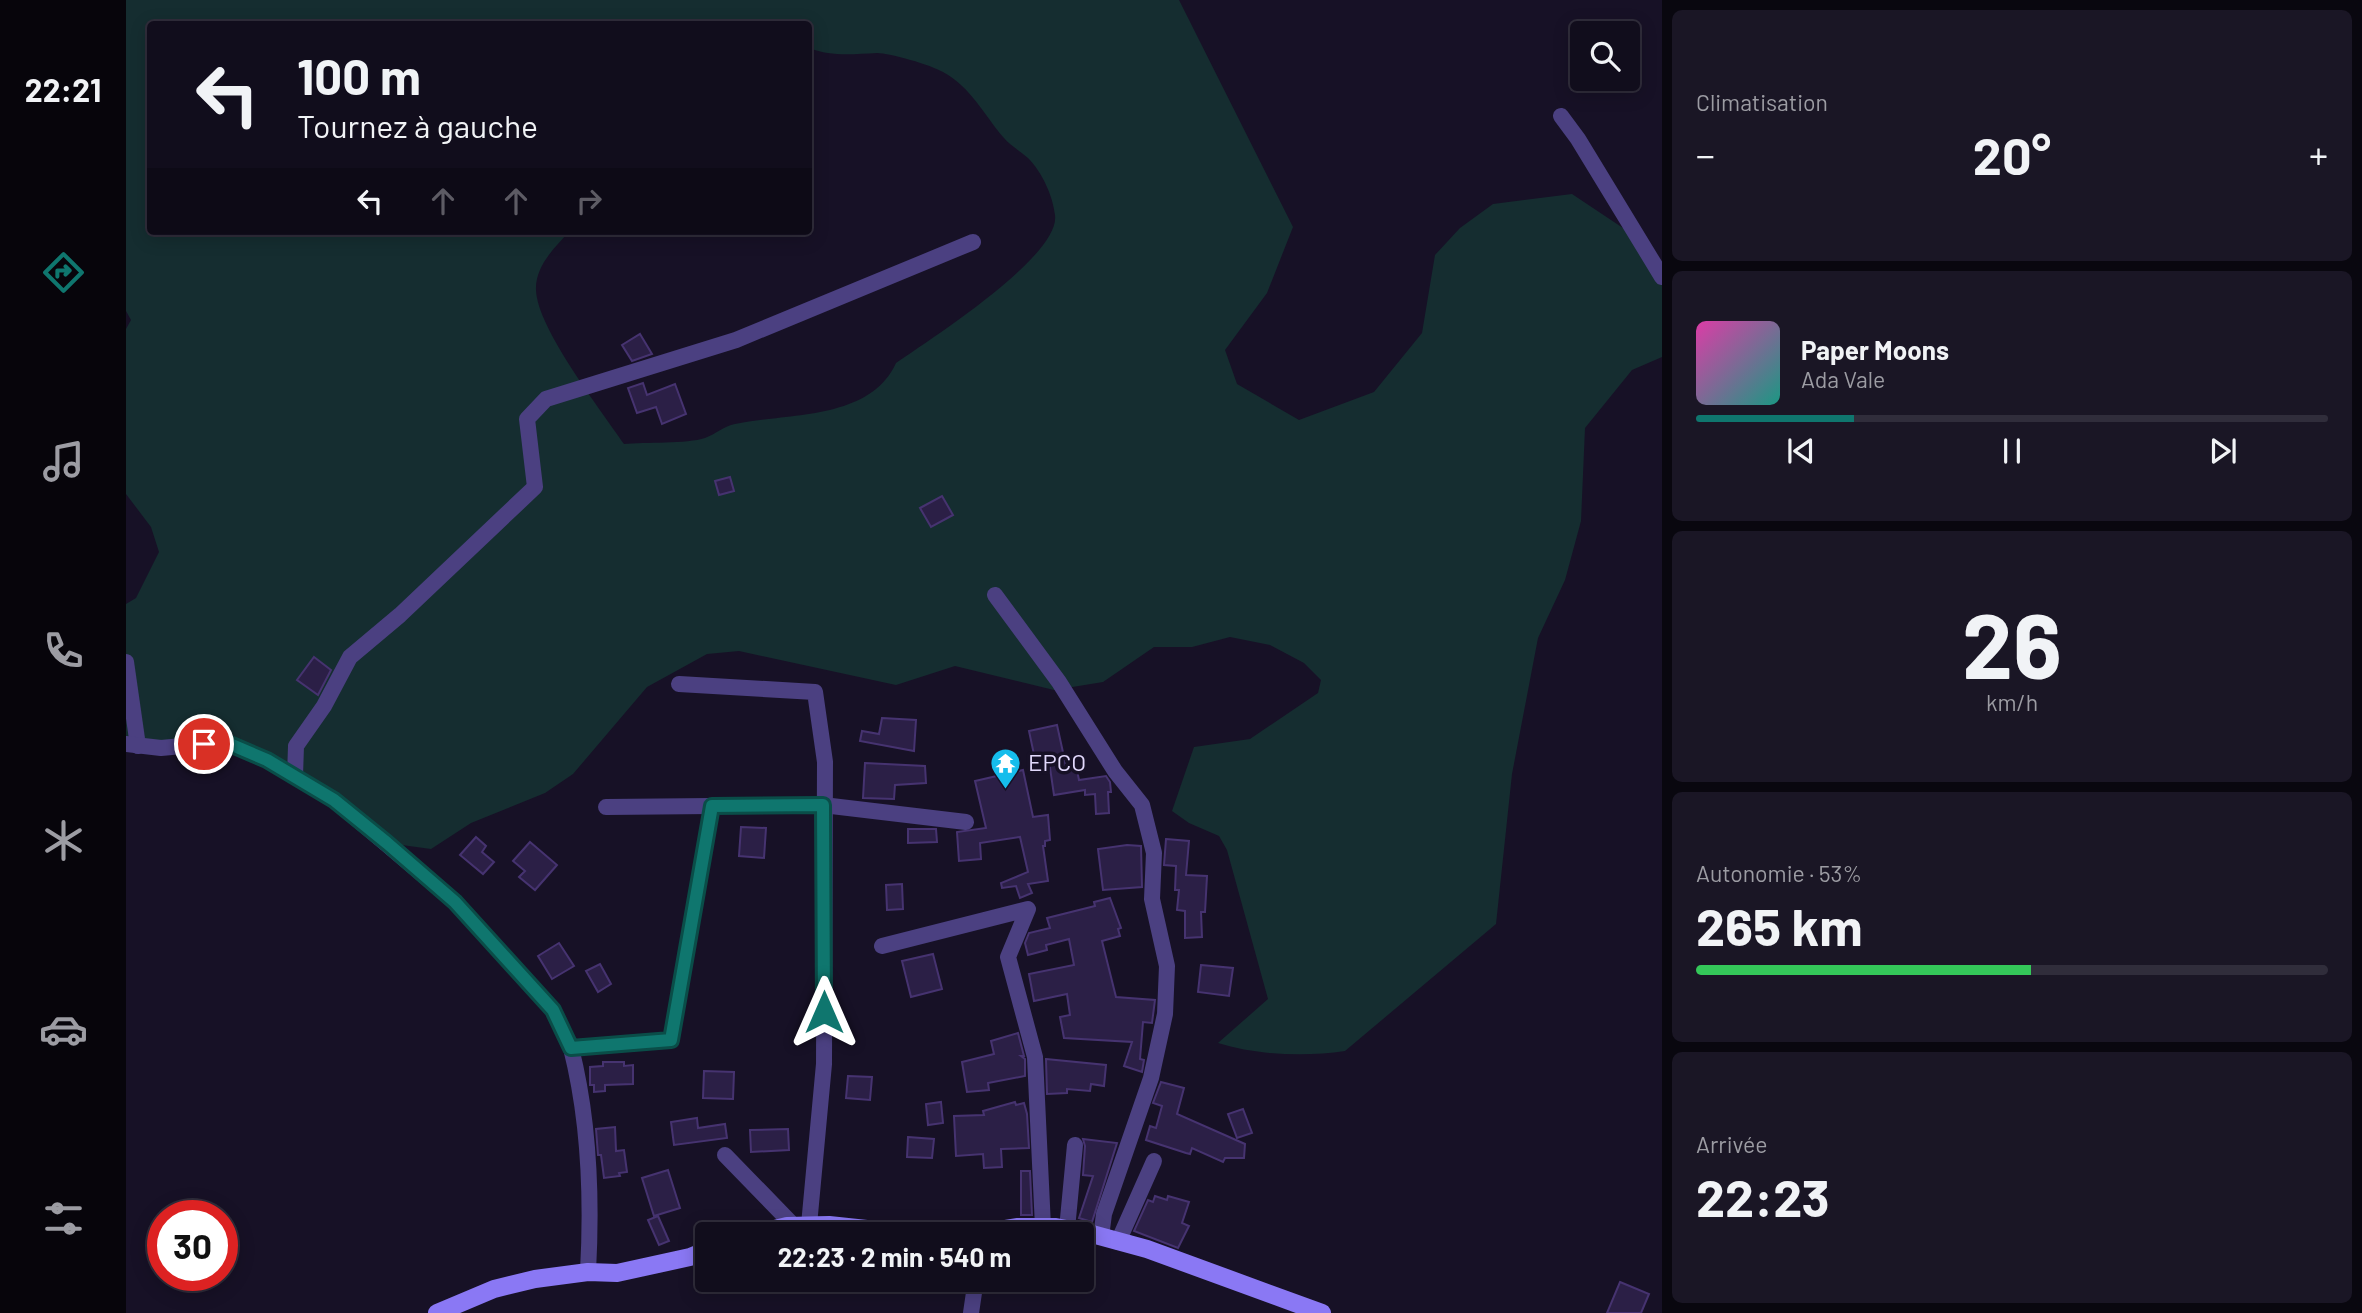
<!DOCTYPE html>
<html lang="fr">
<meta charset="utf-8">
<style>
body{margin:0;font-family:Barlow,sans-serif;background:#1a1625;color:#f1f3f6;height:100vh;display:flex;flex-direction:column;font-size:26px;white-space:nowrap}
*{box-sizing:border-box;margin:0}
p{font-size:23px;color:#9c9ca3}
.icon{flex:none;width:38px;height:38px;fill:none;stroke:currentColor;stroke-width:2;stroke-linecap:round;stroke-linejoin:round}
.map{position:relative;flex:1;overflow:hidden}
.panel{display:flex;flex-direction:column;gap:10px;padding:10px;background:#09070f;width:700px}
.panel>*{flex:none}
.banner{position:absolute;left:21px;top:21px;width:665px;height:214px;border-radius:7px;box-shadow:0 4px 18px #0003,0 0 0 2px #302d3b;background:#110d1c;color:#f1f3f6;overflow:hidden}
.tools{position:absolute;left:1444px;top:21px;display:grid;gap:14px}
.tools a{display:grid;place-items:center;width:70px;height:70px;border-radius:7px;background:#110d1c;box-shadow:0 4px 18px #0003,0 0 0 2px #302d3b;font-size:35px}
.speed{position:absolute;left:21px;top:1200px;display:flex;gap:14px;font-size:35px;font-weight:700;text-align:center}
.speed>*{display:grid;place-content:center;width:91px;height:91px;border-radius:50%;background:#110d1c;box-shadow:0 4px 18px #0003,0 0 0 2px #302d3b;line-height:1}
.speed .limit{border:10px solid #d22;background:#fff;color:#111}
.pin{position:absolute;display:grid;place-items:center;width:60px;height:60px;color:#fff;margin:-30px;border:4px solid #fff;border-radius:50%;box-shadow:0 2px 7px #0007}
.me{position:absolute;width:77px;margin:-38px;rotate:0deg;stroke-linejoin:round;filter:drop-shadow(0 0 5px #0008)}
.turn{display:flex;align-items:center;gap:24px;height:147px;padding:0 35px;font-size:32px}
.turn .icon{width:91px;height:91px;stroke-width:2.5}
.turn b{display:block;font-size:49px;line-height:60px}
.lanes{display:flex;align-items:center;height:66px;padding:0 35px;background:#0003;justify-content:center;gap:35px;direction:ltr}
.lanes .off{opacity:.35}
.big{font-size:52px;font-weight:700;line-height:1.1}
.panel .tile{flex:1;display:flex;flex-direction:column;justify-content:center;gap:10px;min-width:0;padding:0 24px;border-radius:10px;background:#1a1625}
.panel .dial{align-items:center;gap:0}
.dial b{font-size:91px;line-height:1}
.song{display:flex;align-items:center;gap:21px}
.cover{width:84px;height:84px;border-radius:10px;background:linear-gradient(135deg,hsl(320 70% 55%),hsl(170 70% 35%))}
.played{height:7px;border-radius:4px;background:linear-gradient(90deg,#0f766e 25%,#302d3b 25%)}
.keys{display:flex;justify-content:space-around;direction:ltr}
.heat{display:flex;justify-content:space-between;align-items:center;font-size:38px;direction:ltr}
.charge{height:10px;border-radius:5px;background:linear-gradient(90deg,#34c759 53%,#302d3b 0)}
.trip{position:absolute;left:569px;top:1222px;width:399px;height:70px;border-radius:7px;background:#110d1c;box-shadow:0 4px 18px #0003,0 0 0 2px #302d3b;font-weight:700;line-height:70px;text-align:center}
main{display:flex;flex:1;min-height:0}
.dock{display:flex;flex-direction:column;width:126px;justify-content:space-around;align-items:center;background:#07050b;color:#9c9ca3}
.dock .icon{width:49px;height:49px}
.dock .selected{color:#0f766e}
.dock b{font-size:32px;color:#f1f3f6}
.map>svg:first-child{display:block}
.green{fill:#152d30;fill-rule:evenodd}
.building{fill:#2b1f46;stroke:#463370;stroke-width:2}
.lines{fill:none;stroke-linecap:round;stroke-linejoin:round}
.street{stroke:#4b4081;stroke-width:16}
.secondary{stroke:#8a78f4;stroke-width:18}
.route-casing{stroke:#0a4d48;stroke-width:18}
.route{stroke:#0f766e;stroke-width:12}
.labels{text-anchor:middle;stroke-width:7;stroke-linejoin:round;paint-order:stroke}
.poi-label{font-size:24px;fill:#e2d9fc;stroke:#171126;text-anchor:start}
</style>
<main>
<nav class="dock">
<b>22:21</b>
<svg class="icon selected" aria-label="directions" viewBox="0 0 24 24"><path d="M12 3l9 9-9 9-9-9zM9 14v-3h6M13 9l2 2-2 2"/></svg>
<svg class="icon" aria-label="music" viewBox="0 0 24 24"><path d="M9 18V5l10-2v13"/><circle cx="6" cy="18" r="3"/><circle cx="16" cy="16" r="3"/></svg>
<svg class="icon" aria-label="phone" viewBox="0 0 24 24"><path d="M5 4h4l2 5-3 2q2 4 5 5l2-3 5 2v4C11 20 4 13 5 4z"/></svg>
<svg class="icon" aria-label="climate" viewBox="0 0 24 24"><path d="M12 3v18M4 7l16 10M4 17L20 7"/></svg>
<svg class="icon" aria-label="car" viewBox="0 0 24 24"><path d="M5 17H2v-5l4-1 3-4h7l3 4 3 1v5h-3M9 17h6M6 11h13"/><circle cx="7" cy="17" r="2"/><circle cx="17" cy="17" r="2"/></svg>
<svg class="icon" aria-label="filters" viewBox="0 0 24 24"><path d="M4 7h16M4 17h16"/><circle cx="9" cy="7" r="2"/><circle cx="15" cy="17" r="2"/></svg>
</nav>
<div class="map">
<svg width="1536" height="1313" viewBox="0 0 1536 1313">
<rect width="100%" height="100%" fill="#171126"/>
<path class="green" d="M0,0h1053l114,227 -26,66 -42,57 12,34 62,36 75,-28 48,-59 13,-78 25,-27 33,-24 79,-10 63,42 27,41v80l-30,13 -47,58 -4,93 -16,59 -27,58 -26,136 -16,150 -151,127c-40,6 -89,4 -127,-8l50,-44 -41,-149 -8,-14 -30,-13 -17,-12 22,-64 56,-8 68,-46 3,-13 -17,-17 -34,-18 -40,-8 -38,10h-38l-51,35 -49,8 -99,-24 -59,19 -157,-34 -32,3 -60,33 -74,87 -28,19 -74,30 -40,26 -44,-6 -53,-43 -109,-58 -99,2v-140l10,-6 23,-46 -8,-25 -25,-33v-165l5,-9 -5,-9zM24,24h658l1,24c23,9 44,6 68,5 13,0 54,12 66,19 28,15 41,43 61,66 7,8 16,13 24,20 14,14 25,38 27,57 6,41 -126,125 -159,148 -26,58 -111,50 -161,61 -11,2 -19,10 -30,14 -18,6 -60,4 -81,6 -23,-34 -87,-116 -88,-154 -1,-24 19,-43 34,-59h-420z"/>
<g class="building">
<polygon points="514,334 526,354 506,361 496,345"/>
<polygon points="517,383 521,395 549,384 560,414 536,424 530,407 511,413 502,388"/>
<polygon points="604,477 608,491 593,495 589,481"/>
<polygon points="816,496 827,515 805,527 794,508"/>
<polygon points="188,657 205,670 192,695 171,680"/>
<polygon points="756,718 790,720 788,751 734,741 736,731 753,734"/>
<polygon points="931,725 940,766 950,765 953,780 980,776 984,782 985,792 982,792 983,813 970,814 969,794 959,795 959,790 928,795 923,761 910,764 903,731"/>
<polygon points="739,763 799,766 800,783 769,785 768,799 737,798"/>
<polygon points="897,770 907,817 922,815 924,840 919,841 919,846 917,846 922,881 902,884 906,893 894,898 890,886 876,888 875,883 902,872 894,837 854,843 855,859 833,861 831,832 860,828 849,781"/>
<polygon points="615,827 640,828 638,858 613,856"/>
<polygon points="782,829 810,829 811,842 782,843"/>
<polygon points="350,837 360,846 356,852 368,862 357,874 334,855"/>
<polygon points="1040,839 1063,841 1060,875 1081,876 1079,912 1075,912 1076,937 1059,938 1059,911 1051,910 1053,890 1049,890 1050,866 1038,865"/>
<polygon points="404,842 431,865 409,890 393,877 399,871 387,861"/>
<polygon points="1001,845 1015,846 1016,887 977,890 972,849"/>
<polygon points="776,884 777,909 761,910 760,885"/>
<polygon points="984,898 995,928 992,929 994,936 976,941 990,997 1029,1000 1026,1023 1017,1022 1014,1059 1018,1060 1016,1072 998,1066 1006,1042 938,1038 934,1017 944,1015 941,994 908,1001 903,974 948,965 943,939 920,945 921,950 902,955 899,943 903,933 924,928 921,918 969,906 968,902"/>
<polygon points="433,943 448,966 426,979 412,956"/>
<polygon points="807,954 816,989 785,997 776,961"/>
<polygon points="474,964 485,984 472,992 460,971"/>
<polygon points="1075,965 1107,968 1103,996 1072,992"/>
<polygon points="892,1033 898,1056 895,1056 899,1059 899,1076 862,1083 863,1090 841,1092 836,1062 868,1054 865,1041"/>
<polygon points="920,1059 980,1065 978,1086 965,1084 964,1091 941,1089 941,1093 921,1094"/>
<polygon points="477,1062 498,1062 498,1066 507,1065 507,1084 479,1085 479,1091 468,1092 468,1085 464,1085 464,1067 477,1066"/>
<polygon points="578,1071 608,1072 607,1099 577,1098"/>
<polygon points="722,1076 746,1077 744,1100 720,1098"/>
<polygon points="1035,1082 1058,1088 1051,1114 1119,1144 1118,1158 1099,1158 1097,1162 1066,1148 1064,1154 1060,1153 1020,1140 1024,1126 1030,1128 1036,1106 1027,1103"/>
<polygon points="815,1102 817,1123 802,1125 800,1104"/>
<polygon points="889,1102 890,1105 898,1103 901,1114 903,1148 875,1149 876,1167 858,1168 857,1154 830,1156 828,1116 858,1115 857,1111"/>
<polygon points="1117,1109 1126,1133 1111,1138 1102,1114"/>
<polygon points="571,1118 572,1128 599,1124 601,1138 548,1145 545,1122"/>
<polygon points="489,1127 490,1151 498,1150 501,1172 493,1173 494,1176 478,1178 475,1155 472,1155 470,1129"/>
<polygon points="662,1129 663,1150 625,1152 624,1130"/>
<polygon points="782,1137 808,1139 806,1158 781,1157"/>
<polygon points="957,1139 991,1143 966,1222 953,1218 967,1176 957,1175 959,1146"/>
<polygon points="542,1170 554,1208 528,1216 516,1178"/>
<polygon points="895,1171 904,1171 906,1215 895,1215"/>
<polygon points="1029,1196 1041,1200 1042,1196 1063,1202 1056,1223 1063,1226 1052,1248 1008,1231 1022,1200 1027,1202"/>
<polygon points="532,1216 543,1241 533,1245 522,1220"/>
<polygon points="1494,1282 1523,1294 1515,1313 1481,1313"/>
</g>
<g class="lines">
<g class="street">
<polyline points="1435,116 1452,139 1536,277"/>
<polyline points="869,595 933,682 989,771 1016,805 1028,853 1026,899 1041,966 1039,1014 1025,1078 978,1214 975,1237"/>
<polyline points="0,662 12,746"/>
<polyline points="553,684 689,692 699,762 698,1064 683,1225"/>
<polyline points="0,744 35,748 99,742 141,760 208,800 329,902 427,1010 445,1048 545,1040 586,806"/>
<polyline points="169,776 170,746 198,706 224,657 274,615 409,487 401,419 420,399 610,340 847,242"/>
<polyline points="480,807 697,805 840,822"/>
<polyline points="756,946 902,909 882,957 909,1057 917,1227"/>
<path d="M445,1048c18,71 21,151 17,224"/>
<polyline points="599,1155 668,1226"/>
<polyline points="941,1229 949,1145"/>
<polyline points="992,1242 1028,1161"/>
<polyline points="845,1313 850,1279"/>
</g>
<g class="secondary">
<polyline points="627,1234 661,1226 703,1225 769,1232 844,1234"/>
<polyline points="849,1234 892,1227 930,1227 966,1234 1021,1249 1196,1313"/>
<polyline points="311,1313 368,1289 409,1279 462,1272 491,1273 564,1257 581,1250"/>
</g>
</g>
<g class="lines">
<defs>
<polyline id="route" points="78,744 99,742 141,760 208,800 261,843 329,902 427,1010 445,1048 545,1040 586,806 697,805 698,1012"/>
</defs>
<use href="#route" class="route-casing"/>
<use href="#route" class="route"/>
</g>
<defs>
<symbol id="temple-pin" viewBox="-11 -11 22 30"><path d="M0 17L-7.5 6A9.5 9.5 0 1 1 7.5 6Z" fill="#15bdec" stroke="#171126"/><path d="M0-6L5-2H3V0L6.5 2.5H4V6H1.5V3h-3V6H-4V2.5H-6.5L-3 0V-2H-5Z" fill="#fff"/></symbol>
</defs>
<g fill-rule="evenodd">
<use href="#temple-pin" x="862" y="746" width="35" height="47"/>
</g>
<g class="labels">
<g class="poi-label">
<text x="902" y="771">EPCO</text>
</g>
</g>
</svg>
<div class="tools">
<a><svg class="icon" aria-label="search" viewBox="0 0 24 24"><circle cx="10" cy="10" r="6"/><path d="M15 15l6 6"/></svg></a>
</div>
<div class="speed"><div class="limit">30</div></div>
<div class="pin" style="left:78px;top:744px;background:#d93025"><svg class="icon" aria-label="arrive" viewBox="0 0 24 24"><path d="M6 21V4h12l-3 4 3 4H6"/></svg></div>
<svg class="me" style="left:698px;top:1012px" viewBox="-20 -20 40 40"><path d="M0-17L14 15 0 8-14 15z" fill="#0f766e" stroke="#fff" stroke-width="4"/></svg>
<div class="trip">22:23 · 2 min · 540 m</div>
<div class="banner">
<div class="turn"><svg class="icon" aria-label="left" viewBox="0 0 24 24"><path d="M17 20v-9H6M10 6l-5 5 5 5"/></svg><div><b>100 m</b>Tournez à gauche</div></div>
<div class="lanes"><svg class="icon" aria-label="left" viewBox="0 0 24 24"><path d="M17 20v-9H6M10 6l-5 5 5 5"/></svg><svg class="icon off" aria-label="ahead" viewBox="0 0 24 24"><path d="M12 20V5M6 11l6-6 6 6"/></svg><svg class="icon off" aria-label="ahead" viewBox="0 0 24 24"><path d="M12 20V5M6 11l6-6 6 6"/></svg><svg class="icon off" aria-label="right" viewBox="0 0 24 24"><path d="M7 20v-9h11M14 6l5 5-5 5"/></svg></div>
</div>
</div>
<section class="panel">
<div class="tile"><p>Climatisation</p>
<div class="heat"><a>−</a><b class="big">20°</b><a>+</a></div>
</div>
<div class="tile">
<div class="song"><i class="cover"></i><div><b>Paper Moons</b><p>Ada Vale</p></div></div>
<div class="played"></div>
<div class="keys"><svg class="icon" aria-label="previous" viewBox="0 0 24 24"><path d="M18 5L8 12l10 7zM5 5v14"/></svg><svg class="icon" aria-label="pause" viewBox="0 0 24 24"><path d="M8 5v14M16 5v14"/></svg><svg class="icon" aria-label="next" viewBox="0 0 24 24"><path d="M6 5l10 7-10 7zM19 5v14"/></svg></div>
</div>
<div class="tile dial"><b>26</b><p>km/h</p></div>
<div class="tile"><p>Autonomie · 53%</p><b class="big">265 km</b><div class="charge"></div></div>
<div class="tile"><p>Arrivée</p><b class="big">22:23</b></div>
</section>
</main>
